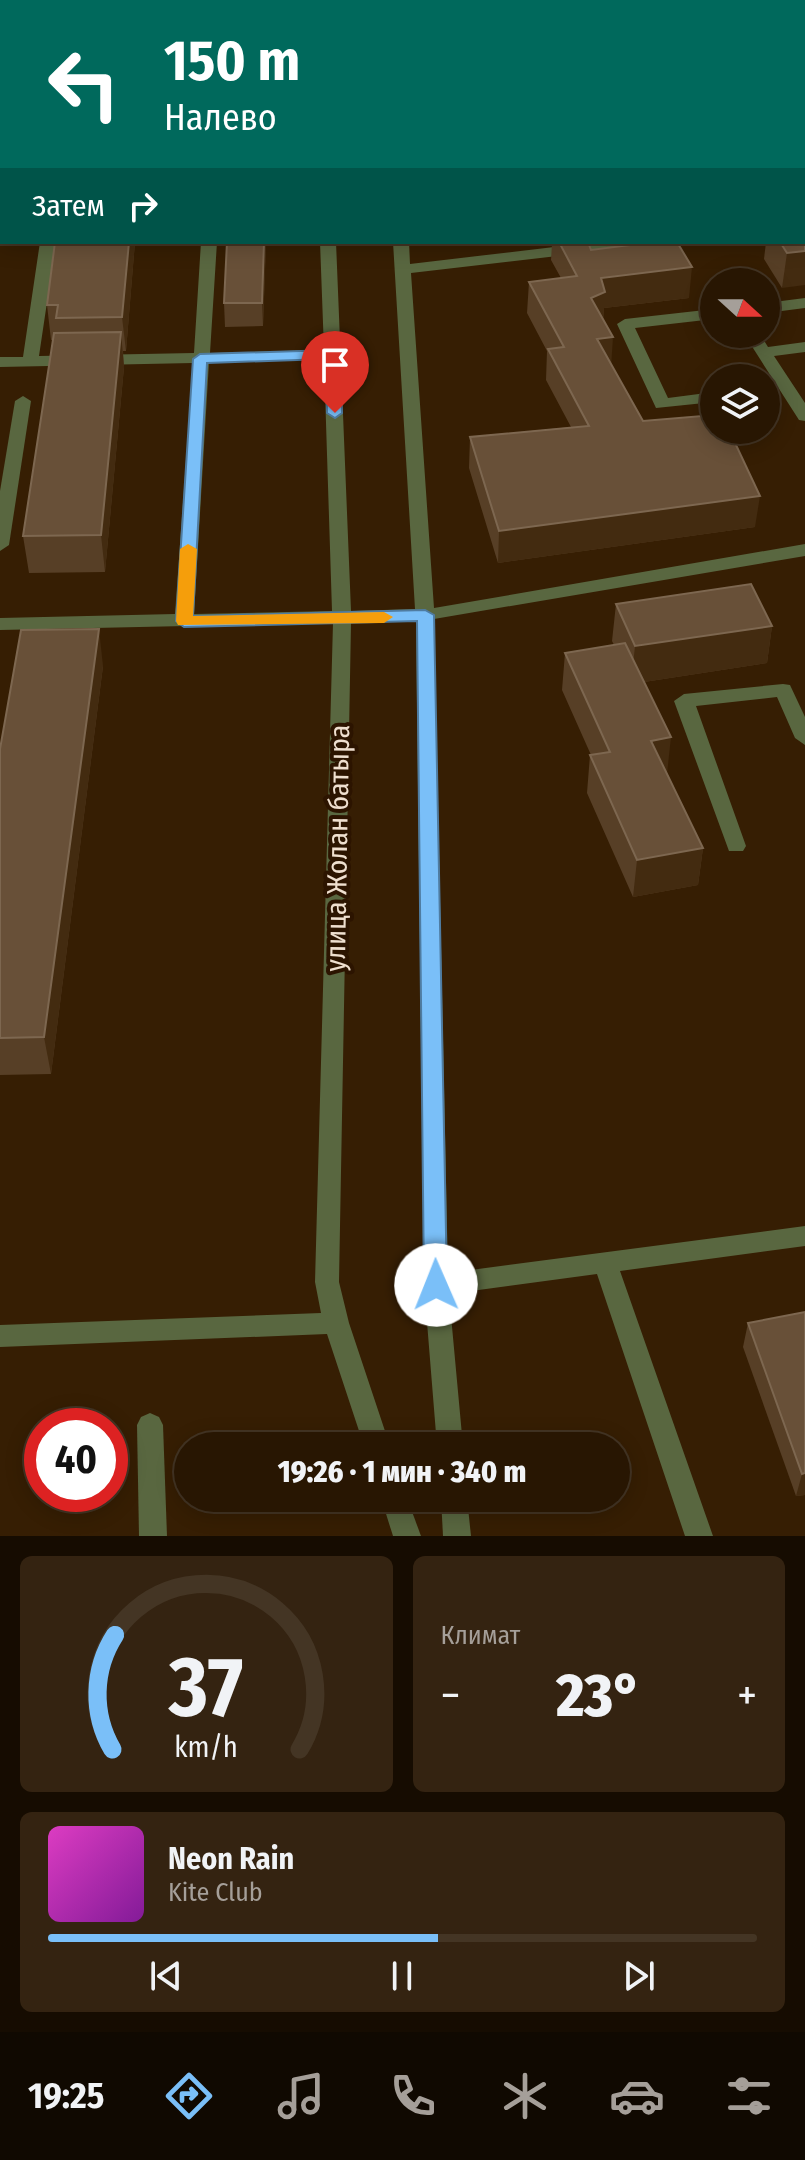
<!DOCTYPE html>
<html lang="ru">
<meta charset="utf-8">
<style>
body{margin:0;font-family:"Fira Sans Condensed",sans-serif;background:#342311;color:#f1f3f6;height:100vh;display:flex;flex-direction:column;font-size:30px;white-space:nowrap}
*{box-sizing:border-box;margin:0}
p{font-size:26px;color:#a59f99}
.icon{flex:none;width:44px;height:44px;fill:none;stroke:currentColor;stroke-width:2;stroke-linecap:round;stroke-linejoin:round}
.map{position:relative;height:1536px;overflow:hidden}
.panel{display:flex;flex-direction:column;gap:20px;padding:20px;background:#160c01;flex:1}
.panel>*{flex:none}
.banner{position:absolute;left:0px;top:0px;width:806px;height:244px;box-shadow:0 4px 20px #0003,0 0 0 2px #443524;background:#00695c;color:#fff;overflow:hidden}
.needle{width:52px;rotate:111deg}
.tools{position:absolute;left:700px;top:268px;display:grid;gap:16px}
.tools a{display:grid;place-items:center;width:80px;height:80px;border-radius:50%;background:#281602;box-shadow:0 4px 20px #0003,0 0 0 2px #443524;font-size:40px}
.speed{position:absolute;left:24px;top:1408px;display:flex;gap:16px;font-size:40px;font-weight:700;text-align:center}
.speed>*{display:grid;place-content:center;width:104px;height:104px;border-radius:50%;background:#281602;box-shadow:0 4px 20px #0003,0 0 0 2px #443524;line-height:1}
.speed .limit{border:12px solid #d22;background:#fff;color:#111}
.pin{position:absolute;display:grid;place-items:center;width:68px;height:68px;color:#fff;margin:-82px -34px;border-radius:50% 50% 50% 0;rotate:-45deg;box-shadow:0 0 8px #0007}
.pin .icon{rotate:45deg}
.me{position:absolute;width:88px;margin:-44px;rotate:359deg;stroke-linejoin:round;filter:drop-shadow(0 0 6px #0008)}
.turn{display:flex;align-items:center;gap:28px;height:168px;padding:0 32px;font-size:36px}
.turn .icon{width:104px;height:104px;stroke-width:2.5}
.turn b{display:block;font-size:56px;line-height:68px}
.then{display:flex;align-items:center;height:76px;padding:0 32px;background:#0003;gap:16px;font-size:30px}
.big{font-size:60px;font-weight:800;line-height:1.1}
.panel .tile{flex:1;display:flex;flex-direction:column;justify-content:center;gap:12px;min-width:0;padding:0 28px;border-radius:12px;background:#342311}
.panel .dial{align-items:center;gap:0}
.dial svg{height:208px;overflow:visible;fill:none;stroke:#443524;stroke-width:7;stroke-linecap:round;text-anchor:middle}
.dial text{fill:#f1f3f6;stroke:none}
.song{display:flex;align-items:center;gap:24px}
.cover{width:96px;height:96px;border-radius:12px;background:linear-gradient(135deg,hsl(310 70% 55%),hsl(290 70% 35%))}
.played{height:8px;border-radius:4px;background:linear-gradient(90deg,#7abff8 55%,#443524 55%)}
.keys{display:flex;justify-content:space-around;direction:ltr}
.heat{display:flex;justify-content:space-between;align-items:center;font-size:44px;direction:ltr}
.panel .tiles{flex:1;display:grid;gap:20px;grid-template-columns:1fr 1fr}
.tile:last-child{grid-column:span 2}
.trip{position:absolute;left:174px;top:1432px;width:456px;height:80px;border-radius:40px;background:#281602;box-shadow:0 4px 20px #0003,0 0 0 2px #443524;font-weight:800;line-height:80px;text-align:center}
.tab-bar{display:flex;height:128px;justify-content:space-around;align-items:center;background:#100901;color:#a59f99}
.tab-bar .icon{width:56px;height:56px}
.tab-bar .on{color:#7abff8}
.tab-bar b{font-size:36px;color:#f1f3f6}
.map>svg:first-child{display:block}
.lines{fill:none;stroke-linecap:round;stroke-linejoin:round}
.minor{fill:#596740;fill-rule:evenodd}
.wall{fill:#573f26}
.shaded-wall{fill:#432b10}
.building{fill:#685038;stroke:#7d6750;stroke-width:2}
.route{fill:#7abff8;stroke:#4f7ca1;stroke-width:2}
.slow{fill:#f59e0b}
.labels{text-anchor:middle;stroke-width:8;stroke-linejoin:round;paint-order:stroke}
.street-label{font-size:28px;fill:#efdfcf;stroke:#2c1400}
</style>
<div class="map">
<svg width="805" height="1536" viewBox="0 0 805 1536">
<rect width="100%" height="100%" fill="#361e03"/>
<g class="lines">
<g class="minor">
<polygon points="39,0 53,0 54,2 40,2"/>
<polygon points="203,0 224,0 225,2 204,2"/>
<polygon points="305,0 317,0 318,2 306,2"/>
<rect x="328" y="0" width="12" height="2"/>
<rect x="376" y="0" width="12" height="2"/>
<polygon points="512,0 535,0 536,2 513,2"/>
<polygon points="753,0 771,0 772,2 754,2"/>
<rect x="804" y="9" width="1" height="9"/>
<path d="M40,242h16l-17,114 155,-3 7,-111h16l-7,111 114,-3 -4,-108h16l15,369 64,-2 -22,-367h16l1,22 186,-22h47l-8,5 -224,26 23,335 371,-64v12l-371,63 14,654 357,-47v20l-185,25 93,265h-28l-88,-262 -148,20 14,152h-26l-13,-161 -8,-664 -65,2 -12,659 10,41 41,123h-26l-37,-112 -327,13v-22l321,-12 -6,-31 18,-659 -333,7v-12l175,-4 18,-251 -193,4v-10h23zM324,360l8,251 -138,3 15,-252z"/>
<polygon points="805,298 805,308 766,313 766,303"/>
<polygon points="714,309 714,319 635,328 668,398 714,392 714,402 656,408 617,324 625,319"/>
<polygon points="744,334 760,334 768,347 805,342 805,352 774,356 805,403 805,421 799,420"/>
<polygon points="23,396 31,401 9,545 0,551 0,491 15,401"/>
<polygon points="783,684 790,685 805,717 805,745 795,738 777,697 696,706 746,846 743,851 729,851 674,701 684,694"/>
<polygon points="150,1413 159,1417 163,1425 167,1536 139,1536 137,1425 141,1417"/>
<polygon points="381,1498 407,1498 421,1536 393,1536"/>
<polygon points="441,1498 467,1498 471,1536 443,1536"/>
</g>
</g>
<g class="wall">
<polygon points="446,0 506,0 507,2 448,2"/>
<polygon points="581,0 690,0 687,2 587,2"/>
<polygon points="55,242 135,242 126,351 123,351 124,367 105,572 29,573 23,536 53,340 51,340 47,305"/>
<polygon points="227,242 266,242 263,326 225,327 224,303"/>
<polygon points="542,242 588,242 591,250 689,298 604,308 603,320 611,364 643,421 755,527 498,563 469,468 470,437 571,427 546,380 547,351 527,313 529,282 561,278 551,260 552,244 544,245"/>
<polygon points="766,242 804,242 782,288 764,259"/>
<polygon points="616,604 772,626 767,663 644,682 667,773 703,848 698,885 633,897 587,793 590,755 591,755 562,690 565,653 614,645 612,641"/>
<polygon points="103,666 51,1074 0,1075 0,749"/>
<polygon points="805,1312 805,1495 796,1496 743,1347 748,1323"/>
</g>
<g class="shaded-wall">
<polygon points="666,0 690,0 687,2 666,2"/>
<polygon points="804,161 805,161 804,195"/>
<polygon points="129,242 135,242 126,351 122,317"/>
<polygon points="264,242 266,242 263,326 262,303"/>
<polygon points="544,242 552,242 552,244 544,245"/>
<polygon points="805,251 805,285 782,288 787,253"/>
<polygon points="692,267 689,298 604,308 603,323 591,298 601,278"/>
<polygon points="121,332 124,367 105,572 101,535"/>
<polygon points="613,337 611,368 597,339"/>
<polygon points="760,496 755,527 498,563 499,531"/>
<polygon points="772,626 767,663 631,684 635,646"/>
<polygon points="99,629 103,666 51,1074 44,1037"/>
<polygon points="671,737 667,774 651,741"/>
<polygon points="703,848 698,885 633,897 637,860"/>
<polygon points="805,1473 805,1495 796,1496 802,1474"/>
</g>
<g class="building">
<polygon points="463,0 506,0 507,2 464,2"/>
<polygon points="804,131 805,131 804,161"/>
<polygon points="804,221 805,221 805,251 787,253 780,242 804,242"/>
<polygon points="55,242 129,242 122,317 56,318 58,305 47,305"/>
<polygon points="227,242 264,242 262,303 224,303"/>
<polygon points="559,242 588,242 591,250 654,242 677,242 692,267 601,278 605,292 591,298 613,337 597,339 643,421 714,415 714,430 729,430 760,496 499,531 470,437 589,426 548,349 564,347 529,282 577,276"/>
<polygon points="121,332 101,535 23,536 54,333"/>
<polygon points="751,584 772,626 635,646 616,604"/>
<polygon points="99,629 44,1037 0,1038 0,749 21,630"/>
<polygon points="625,643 671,737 651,741 703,848 637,860 590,755 610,752 565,653"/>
<polygon points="805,1312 805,1473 802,1474 748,1323"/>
</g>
<polygon class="route" points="333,350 340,355 342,413 335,418 327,413 326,359 207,363 193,616 425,610 434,615 447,1285 444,1292 436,1294 428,1292 424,1285 417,621 184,627 176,621 193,359 200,354"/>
<polygon class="slow" points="188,544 197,549 193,616 384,612 393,617 384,623 178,625 176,621 180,549"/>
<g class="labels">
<g class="street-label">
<text transform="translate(337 848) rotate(-89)" y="10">улица Жолан батыра</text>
</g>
</g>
</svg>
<div class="tools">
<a><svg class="needle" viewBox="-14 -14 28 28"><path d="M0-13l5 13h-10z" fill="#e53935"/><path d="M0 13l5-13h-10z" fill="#a59f99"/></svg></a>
<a><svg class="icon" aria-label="layers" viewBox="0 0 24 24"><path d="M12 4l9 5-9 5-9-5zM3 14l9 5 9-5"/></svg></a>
</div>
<div class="speed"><div class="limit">40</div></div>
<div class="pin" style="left:335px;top:413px;background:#d93025"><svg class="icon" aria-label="arrive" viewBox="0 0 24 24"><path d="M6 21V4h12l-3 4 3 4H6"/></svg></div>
<svg class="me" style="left:436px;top:1285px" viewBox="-20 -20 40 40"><circle r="19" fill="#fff"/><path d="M0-13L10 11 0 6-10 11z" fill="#7abff8"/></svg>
<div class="trip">19:26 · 1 мин · 340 m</div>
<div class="banner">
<div class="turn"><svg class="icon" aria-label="left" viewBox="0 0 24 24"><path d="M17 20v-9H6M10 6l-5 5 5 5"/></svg><div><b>150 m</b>Налево</div></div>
<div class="then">Затем<svg class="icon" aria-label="right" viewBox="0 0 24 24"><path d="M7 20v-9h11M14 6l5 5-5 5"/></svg></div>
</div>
</div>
<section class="panel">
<div class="tiles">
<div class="tile dial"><svg viewBox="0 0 100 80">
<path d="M14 69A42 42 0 1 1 86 69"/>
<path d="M14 69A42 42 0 0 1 15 25" stroke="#7abff8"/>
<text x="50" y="56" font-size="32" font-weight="700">37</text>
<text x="50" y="72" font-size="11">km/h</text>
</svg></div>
<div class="tile"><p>Климат</p>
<div class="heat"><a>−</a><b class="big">23°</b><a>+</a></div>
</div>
<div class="tile">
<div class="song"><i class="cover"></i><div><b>Neon Rain</b><p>Kite Club</p></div></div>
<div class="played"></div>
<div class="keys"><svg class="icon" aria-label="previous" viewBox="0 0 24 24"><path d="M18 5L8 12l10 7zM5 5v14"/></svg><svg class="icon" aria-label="pause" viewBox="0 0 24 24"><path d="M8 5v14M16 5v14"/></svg><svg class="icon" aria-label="next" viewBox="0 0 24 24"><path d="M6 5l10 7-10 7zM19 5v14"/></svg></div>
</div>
</div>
</section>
<nav class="tab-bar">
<b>19:25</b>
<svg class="icon on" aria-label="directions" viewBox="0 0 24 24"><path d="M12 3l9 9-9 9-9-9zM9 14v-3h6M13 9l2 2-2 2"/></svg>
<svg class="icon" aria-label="music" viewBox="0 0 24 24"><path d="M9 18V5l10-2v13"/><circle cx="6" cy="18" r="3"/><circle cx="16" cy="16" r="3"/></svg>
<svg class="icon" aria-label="phone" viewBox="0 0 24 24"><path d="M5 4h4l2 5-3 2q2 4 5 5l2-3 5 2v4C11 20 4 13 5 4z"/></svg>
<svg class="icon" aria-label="climate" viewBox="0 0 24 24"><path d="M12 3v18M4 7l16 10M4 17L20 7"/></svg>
<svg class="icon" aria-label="car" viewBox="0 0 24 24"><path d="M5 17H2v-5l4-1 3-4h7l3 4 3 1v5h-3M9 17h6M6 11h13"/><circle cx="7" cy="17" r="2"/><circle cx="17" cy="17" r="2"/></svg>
<svg class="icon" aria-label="filters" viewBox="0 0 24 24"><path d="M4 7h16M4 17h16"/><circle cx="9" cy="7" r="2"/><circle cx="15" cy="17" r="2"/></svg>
</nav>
